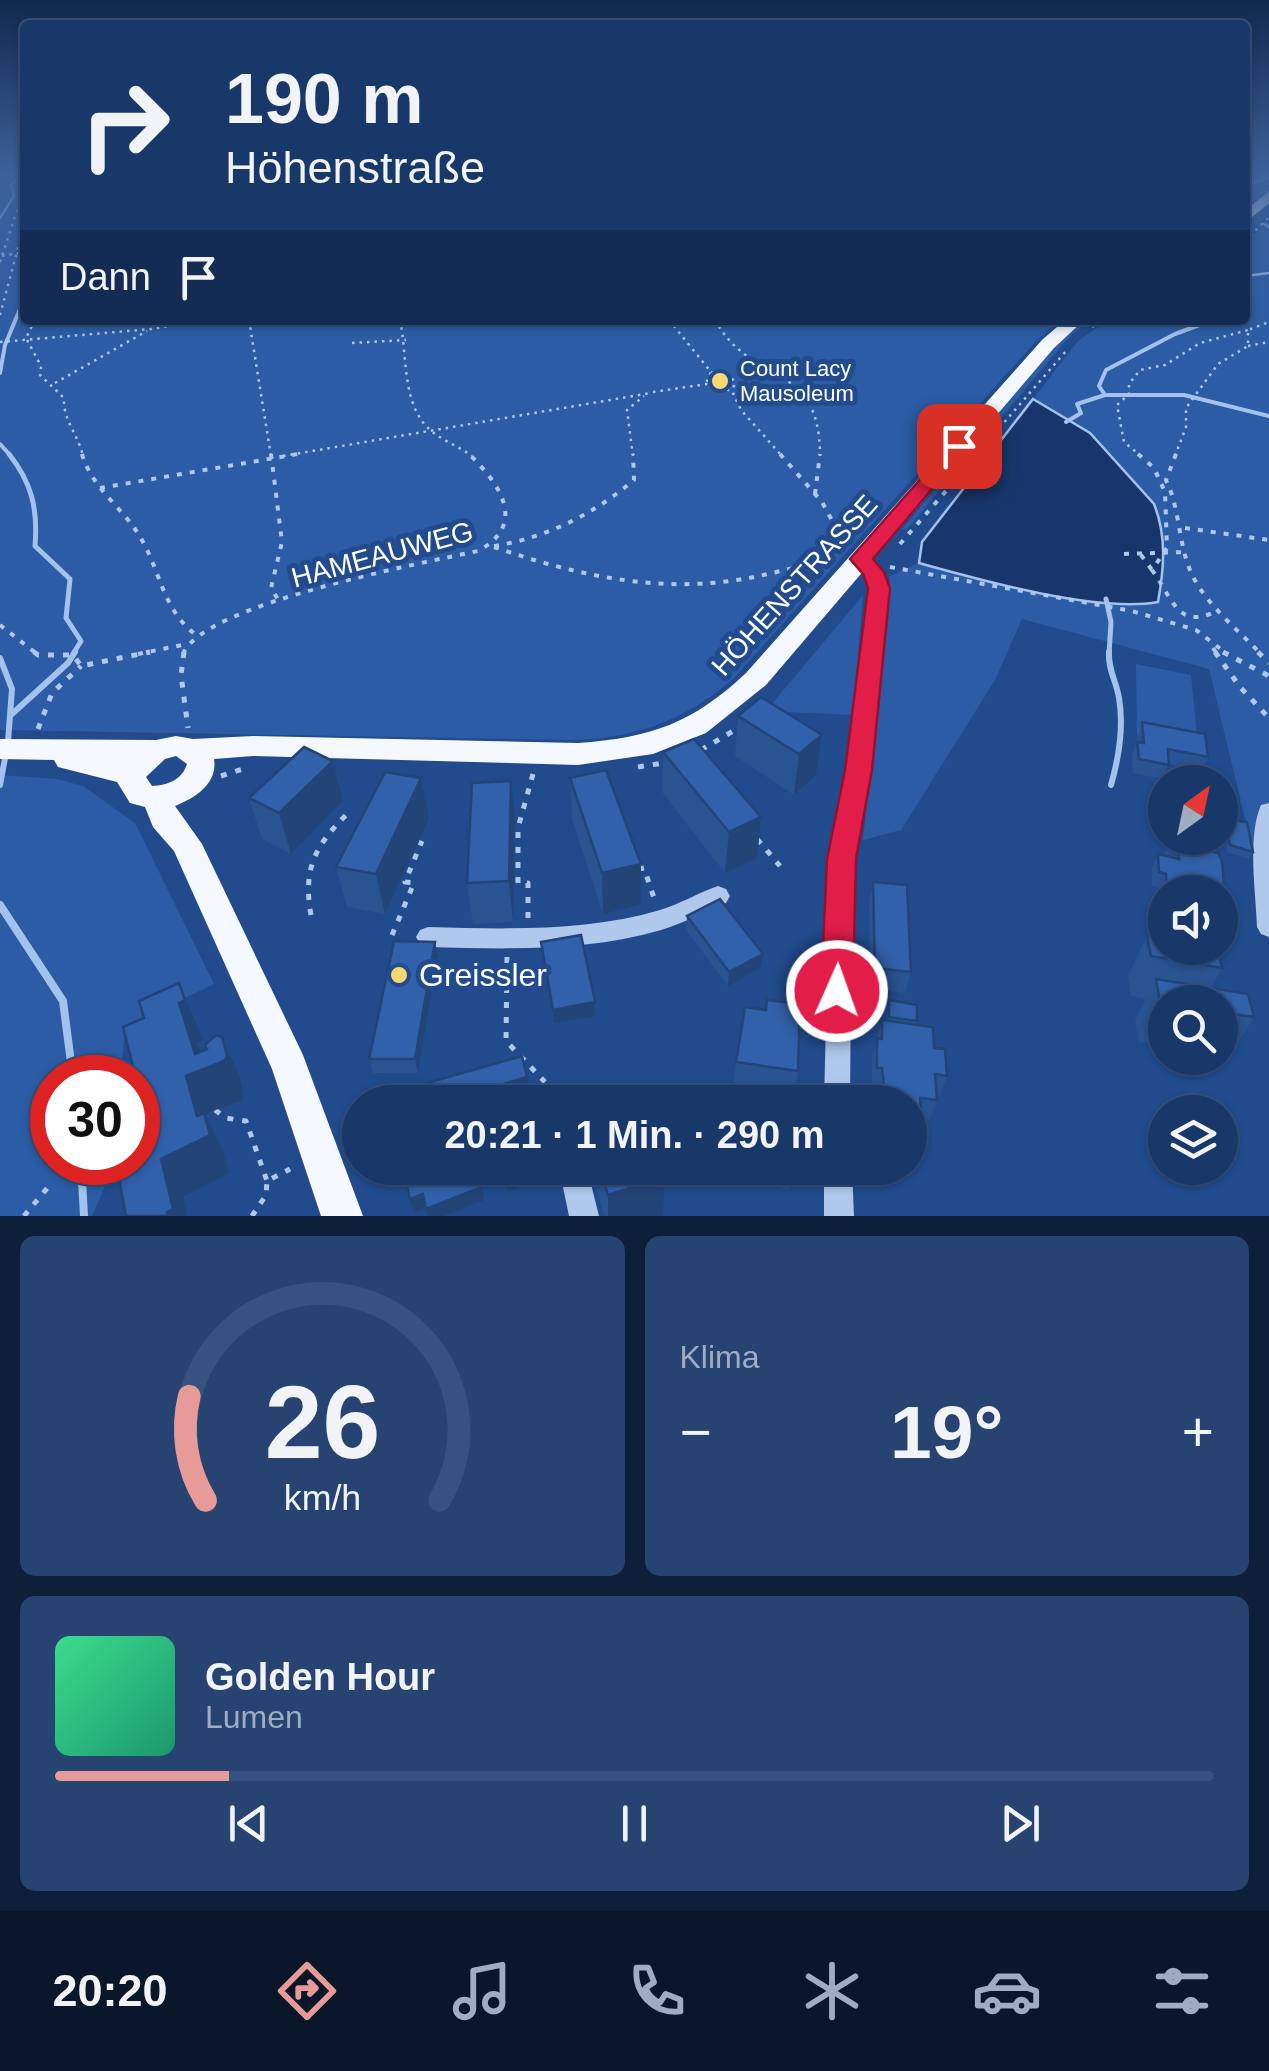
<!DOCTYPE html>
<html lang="de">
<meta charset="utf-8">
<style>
body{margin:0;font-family:Helvetica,sans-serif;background:#264372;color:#f1f3f6;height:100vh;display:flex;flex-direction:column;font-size:38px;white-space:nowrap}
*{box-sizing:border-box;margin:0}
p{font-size:32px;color:#9facc1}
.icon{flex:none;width:55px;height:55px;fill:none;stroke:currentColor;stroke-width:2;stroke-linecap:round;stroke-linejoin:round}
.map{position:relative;height:1216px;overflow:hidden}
.drawer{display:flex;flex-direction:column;gap:20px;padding:20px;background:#0e1f3a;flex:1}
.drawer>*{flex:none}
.hud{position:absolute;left:20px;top:20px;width:1230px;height:305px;border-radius:10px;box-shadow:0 2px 8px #0004,0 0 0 2px #37527e;background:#19386a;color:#f1f3f6;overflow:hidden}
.needle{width:65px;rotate:33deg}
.buttons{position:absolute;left:1148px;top:765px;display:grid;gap:20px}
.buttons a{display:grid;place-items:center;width:90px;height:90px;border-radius:50%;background:#19386a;box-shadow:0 2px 8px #0004,0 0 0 2px #37527e;font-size:50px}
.speed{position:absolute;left:30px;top:1055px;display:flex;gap:20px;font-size:50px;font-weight:700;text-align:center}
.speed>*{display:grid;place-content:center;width:130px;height:130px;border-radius:50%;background:#19386a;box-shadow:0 2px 8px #0004,0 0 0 2px #37527e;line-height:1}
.speed .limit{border:15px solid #d22;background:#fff;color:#111}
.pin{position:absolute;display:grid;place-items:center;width:85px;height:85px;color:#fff;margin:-42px;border-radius:20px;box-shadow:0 5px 15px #0006}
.me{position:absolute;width:110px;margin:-55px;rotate:2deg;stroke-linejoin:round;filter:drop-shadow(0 0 8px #0008)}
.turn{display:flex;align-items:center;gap:35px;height:210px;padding:0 40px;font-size:45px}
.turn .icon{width:130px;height:130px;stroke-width:2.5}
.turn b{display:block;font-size:70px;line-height:85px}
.then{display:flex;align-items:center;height:95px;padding:0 40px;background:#0003;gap:20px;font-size:38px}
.big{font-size:75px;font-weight:600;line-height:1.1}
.drawer .tile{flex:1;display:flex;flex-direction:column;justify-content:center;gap:15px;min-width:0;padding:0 35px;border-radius:15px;background:#264372}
.drawer .dial{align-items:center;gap:0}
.dial svg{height:260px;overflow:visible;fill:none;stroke:#37527e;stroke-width:7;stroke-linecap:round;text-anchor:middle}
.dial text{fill:#f1f3f6;stroke:none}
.song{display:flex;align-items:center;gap:30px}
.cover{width:120px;height:120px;border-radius:15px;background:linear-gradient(135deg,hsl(150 70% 55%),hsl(160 70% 35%))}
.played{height:10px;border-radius:5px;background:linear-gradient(90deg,#e69b98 15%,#37527e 15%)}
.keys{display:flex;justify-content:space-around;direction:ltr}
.heat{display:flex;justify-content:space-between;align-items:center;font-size:55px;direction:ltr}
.drawer .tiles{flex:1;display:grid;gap:20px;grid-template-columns:1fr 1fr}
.tile:last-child{grid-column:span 2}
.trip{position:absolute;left:342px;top:1085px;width:585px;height:100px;border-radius:50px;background:#19386a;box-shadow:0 2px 8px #0004,0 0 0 2px #37527e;font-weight:600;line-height:100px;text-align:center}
.tab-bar{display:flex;height:160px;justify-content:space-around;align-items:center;background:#0a162a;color:#9facc1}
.tab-bar .icon{width:70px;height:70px}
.tab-bar .current{color:#e69b98}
.tab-bar b{font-size:45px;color:#f1f3f6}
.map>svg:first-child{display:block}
.green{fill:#2b5ca5}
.water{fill:#17376c;stroke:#a3c2ed;stroke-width:2.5}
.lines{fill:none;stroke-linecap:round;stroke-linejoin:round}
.stream-far4{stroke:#a3c2ed;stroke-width:2.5}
.stream-far3{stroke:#a3c2ed;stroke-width:4}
.stream-far2{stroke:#a3c2ed;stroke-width:5}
.stream-far1{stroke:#a3c2ed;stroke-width:6}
.stream{stroke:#a3c2ed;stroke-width:8}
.path-far2{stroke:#afc8ec;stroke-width:2.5;stroke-dasharray:2.5 5;stroke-linecap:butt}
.path-far1{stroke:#afc8ec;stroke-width:4;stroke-dasharray:5 8;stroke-linecap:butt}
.path{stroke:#afc8ec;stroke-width:5;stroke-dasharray:6 9;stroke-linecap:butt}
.minor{fill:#afc8ec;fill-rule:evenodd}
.major{fill:#f5f8ff;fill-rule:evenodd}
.wall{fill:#2a5392}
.shaded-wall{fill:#247}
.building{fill:#3161aa;stroke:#247;stroke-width:2.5}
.route{fill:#e11d48;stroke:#92132f;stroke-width:2.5}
.poi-dot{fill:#f8d871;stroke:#214b8d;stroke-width:4}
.labels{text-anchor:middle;stroke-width:10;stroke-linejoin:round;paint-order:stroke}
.far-poi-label{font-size:22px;fill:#fff;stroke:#214b8d;text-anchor:start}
.street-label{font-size:28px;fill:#fff;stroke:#214b8d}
.near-poi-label{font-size:32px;fill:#fff;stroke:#214b8d;text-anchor:start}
</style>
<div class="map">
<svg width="1269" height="1216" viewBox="0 0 1269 1216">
<rect width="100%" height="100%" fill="#214b8d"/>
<g class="green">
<path d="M0,174h25v146h1035l-22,19 -305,340c-50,43 -102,61 -168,61l-565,-10z"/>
<polygon points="1269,221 1269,904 1265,902 1209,669 1022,619 995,680 901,830 863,840 890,576 919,563 922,542 1078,341 1108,320 1245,320 1245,243"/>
<polygon points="1085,320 1092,320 1072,334 906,530 902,529 1053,348"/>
<polygon points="863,595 853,715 766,711"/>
<polygon points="1136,664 1191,675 1198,747 1137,735"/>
<polygon points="0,775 57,779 83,786 135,823 214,984 125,1027 121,1077 52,1078 52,1162 115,1163 92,1216 0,1216"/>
</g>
<path class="water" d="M1033,399l57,34 64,71c13,32 10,65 4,98 -62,11 -177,-22 -239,-39l3,-21z"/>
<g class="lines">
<g class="stream-far4">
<polyline points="1245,185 1269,178"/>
<polyline points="0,218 14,196 11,185 17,180 9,174"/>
<polyline points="1264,224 1269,227"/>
<polyline points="1245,276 1269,273"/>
</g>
<g class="stream-far3">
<polyline points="0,373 5,345 25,297"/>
<polyline points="1105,395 1184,395 1269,416"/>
<polyline points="1066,422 1081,413 1077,404 1105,395 1099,386 1106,370 1175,334 1213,320"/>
<polyline points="0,444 11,456"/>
</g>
<g class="stream-far2">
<path d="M9,454c23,29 29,55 26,92l35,33 -4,39 15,23 -8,13"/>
<polyline points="1106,599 1111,622 1109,654"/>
</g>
<g class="stream-far1">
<path d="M1109,652c-1,18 7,28 10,46 5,29 0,59 -8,87"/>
<polyline points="0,658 12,689 8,742"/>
<polyline points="12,714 68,663 75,652"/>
<polyline points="0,785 6,753"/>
</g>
<g class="stream">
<polyline points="0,905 63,1001 73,1078"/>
<polyline points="81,1162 84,1216"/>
</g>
<g class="path-far2">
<polyline points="1245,241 1269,217"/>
<polyline points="2,256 25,252"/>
<polyline points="0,262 25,186"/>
<polyline points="0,315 25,222"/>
<path d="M35,320l-9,18 15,28 -1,9 24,23c-1,23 14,36 19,58"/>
<polyline points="249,320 271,456"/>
<path d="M400,320c7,32 2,80 26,106 12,13 31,19 46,30"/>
<polyline points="669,320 711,372 706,383"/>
<path d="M715,320c38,68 105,39 105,136"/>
<polyline points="1092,327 1103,320"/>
<polyline points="0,342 151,329 205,320"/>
<polyline points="352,343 406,340"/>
<polyline points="1248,346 1269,342"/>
<polyline points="711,372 731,377 735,383 732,391"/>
<polyline points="55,383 147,331"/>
<polyline points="653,392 707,384 732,391 741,410 782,456"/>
<polyline points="283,456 651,393"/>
<polyline points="633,456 627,410 644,396"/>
<polyline points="975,456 1067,350"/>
<polyline points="1141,456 1124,442 1117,405 1129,394 1129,384 1140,370 1165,365 1200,343 1248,330"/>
<polyline points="1175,456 1186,427 1186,408 1218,364 1248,346 1248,330 1269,322"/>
</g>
<g class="path-far1">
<path d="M82,454c9,32 38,52 55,78 24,36 23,75 59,103"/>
<polyline points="271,454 282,542 271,588 279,601"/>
<polyline points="780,454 822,502 846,546"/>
<path d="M1138,454l16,14 11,24 2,56 -15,22c21,28 25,62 67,40"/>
<path d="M1176,454l-10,26c14,29 12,61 24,90 13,32 48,60 71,84"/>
<polyline points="100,488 298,454"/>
<polyline points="815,494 820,454"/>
<polyline points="1185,528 1269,540"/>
<polyline points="900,544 978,454"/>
<path d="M494,546c52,-8 100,-32 140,-66l-1,-26"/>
<path d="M494,547c78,27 160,46 243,33 34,-5 65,-16 99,-20"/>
<polyline points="1124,554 1185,552"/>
<polyline points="1141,555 1152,570"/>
<polyline points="890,567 1132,611 1196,630 1227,654"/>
<polyline points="0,625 37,654"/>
<polyline points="1213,648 1217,654"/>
<polyline points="138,654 187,644"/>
<path d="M183,654c20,-50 240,-91 295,-103 50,-27 22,-67 -9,-97"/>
</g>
<g class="path">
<polyline points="34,652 38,655 73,655 81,666 150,652"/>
<polyline points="184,652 181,675 188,728"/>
<polyline points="1215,652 1240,687 1269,718"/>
<polyline points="1223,652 1269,676"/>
<polyline points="1258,652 1269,663"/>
<polyline points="38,729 52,693 81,666"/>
<polyline points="701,750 740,727"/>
<polyline points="638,767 663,763"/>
<polyline points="221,776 249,767"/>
<polyline points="757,839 780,866"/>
<polyline points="638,869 644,868 655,901"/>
<path d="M311,915c-8,-45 3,-68 35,-100"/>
<polyline points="528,918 528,883 518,883 518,828 533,774"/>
<polyline points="392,935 414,883 405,882 422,841"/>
<polyline points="507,957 506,1041 545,1082"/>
<polyline points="215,1110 226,1118 246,1121 267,1181"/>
<polyline points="24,1216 49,1186"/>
<polyline points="252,1216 266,1195 267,1181 290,1169"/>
</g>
<g class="minor">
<path d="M861,554c15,4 21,20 27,34l-19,182 -17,89 -2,243h-26l6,-243 19,-89 21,-182 -5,-15 -12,-14z"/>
<path d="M1269,803v134l-8,-3 -4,-7c-1,-35 -10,-90 4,-122z"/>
<path d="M718,886l8,3 4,7 -4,7c-21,9 -42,20 -65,27 -75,22 -155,19 -233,17l-8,-3 -4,-7 4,-7 8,-3c77,2 158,5 232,-17 20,-6 38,-17 58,-24z"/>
<polygon points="557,1083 566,1087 571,1102 545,1102 544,1096 548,1087"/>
<polygon points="559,1168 587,1168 599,1216 569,1216"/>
<polygon points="824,1168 852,1168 854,1216 824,1216"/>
</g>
<g class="major">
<polygon points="1269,191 1269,203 1245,223 1245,211"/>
<path d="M1065,320h19l-30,28 -288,337 -60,48 -53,21 -75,11 -325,-9 -39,3c4,24 -18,39 -39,47l27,38 101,211 60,161h-42l-49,-147 -98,-218 -21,-24 -8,-20 -15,-4 -13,-21 -59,-15 -4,-7 -54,-1v-20l156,1 20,-4 17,3 60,-3 325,7c73,-5 115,-20 168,-70l296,-333zM176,756l11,8c-5,16 -19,21 -35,22l-6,-9 19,-18z"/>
</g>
</g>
<g class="wall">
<polygon points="738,716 822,735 816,775 794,795 735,756"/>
<polygon points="1142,722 1208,757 1201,771 1169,764 1163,779 1133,773 1132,756"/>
<polygon points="663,752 761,817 757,858 725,873 662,792"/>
<polygon points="333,761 343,801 291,854 262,839 249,798"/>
<polygon points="421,778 429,819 385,914 347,907 336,867"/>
<polygon points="570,778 641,904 603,914 572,819"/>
<polygon points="1224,819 1253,852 1249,859 1227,852 1220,826"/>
<polygon points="515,822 513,922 473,924 467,883"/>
<polygon points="1169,842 1224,885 1220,894 1165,892 1165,915 1160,914 1160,888 1152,886 1152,868 1158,854 1163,855"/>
<polygon points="873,882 911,972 905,993 870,989 869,903"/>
<polygon points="687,916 763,954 761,967 728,986 686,930"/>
<polygon points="1147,936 1222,968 1211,988 1254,1017 1229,1057 1220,1055 1220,1002 1165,1002 1165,1046 1139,1042 1135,1020 1146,999 1131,996 1128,976"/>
<polygon points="435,942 438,956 418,1073 373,1073 369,1059"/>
<polygon points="889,1000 917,1021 916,1024 934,1048 947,1076 940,1096 937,1095 937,1100 930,1120 922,1119 922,1125 916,1145 910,1144 910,1102 878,1102 877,1089 872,1088 872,1058 882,1020 887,1021"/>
<polygon points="736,1062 798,1071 794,1092 733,1083"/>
<polygon points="591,1168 661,1168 663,1215 658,1216 604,1216"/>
<polygon points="739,1168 791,1176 789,1189 738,1181"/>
</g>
<g class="shaded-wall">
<polygon points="822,735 816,775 794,795 799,754"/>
<polygon points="333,761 343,801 291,854 279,813"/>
<polygon points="421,778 429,819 385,914 376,874"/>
<polygon points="511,781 515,822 513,922 509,881"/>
<polygon points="761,817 757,858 725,873 729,832"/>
<polygon points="641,864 641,904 603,914 602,873"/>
<polygon points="435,942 438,956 418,1073 415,1059"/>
<polygon points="763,954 761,967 728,986 729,972"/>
<polygon points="179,983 203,1040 197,1043 205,1068 222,1037 239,1076 244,1095 242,1100 205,1114 223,1151 229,1173 183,1197 187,1216 168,1216 161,1159 197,1116 186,1076 195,1054 179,1003"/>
<polygon points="595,1002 595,1016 554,1023 553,1010"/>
<polygon points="527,1077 529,1091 489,1102 441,1102"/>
<polygon points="530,1176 531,1183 508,1192 507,1185"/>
<polygon points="664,1177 663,1215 658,1216 608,1216 608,1195"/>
<polygon points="482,1187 484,1200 443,1216 428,1216 426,1209"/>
<polygon points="423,1194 426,1207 414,1212 410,1199"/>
</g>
<g class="building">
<polygon points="761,697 822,735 799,754 738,716"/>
<polygon points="1142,722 1205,734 1208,757 1168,749 1169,765 1139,759 1137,742 1144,743"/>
<polygon points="694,739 761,817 729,832 663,752"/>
<polygon points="304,747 333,761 279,813 249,798"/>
<polygon points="606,770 641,864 602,873 570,778"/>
<polygon points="385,772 421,778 376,874 336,867"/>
<polygon points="511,781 509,881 467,883 472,783"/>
<polygon points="1224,819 1247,822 1253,852 1230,845"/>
<polygon points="1169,842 1218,853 1222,861 1224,885 1219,884 1220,892 1167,892 1166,874 1159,872 1158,854 1179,859 1178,850 1169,848"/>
<polygon points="873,882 907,885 911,972 875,968"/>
<polygon points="1220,894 1225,927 1220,926"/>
<polygon points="720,899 763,954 729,972 687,916"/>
<polygon points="581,935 595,1002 553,1010 541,942"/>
<polygon points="1147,936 1165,939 1165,948 1218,948 1222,968 1151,956"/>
<polygon points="394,941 435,942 415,1059 369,1059"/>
<polygon points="1156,979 1248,994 1254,1017 1220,1012 1220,1002 1160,1002"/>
<polygon points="179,983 185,1000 179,1003 195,1054 207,1049 205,1045 216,1035 222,1037 227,1056 224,1061 186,1076 197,1116 204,1113 210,1135 161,1159 173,1209 167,1212 168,1216 126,1216 116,1162 138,1162 138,1078 136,1078 123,1027 144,1018 139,1001"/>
<polygon points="767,1000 800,1004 798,1071 736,1062 745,1007 766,1010"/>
<polygon points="889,1000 917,1005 917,1021 889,1017"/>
<polygon points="882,1020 933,1027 934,1048 945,1049 947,1076 935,1074 937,1100 920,1098 922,1125 910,1124 910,1102 886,1102 882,1068 877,1068 877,1038 882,1039"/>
<polygon points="522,1056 527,1077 441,1102 401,1102 399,1091"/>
<polygon points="634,1084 640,1102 582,1102 580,1097"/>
<polygon points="745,1094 794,1101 794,1102 744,1102"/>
<polygon points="532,1098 533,1102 517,1102"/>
<polygon points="411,1168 476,1168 482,1187 426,1209 423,1194 410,1199 403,1170"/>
<polygon points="501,1168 527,1168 530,1176 507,1185"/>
<polygon points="600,1168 661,1168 664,1177 608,1195"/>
<polygon points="740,1168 792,1168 791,1176"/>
</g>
<linearGradient id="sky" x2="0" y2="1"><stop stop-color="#12294e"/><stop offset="0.51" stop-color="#3d619a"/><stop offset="1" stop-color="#3d619a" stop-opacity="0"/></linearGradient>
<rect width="1269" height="344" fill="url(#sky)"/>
<polygon class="route" points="959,441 968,446 965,450 873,559 884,572 890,588 872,770 856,859 853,991 848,1001 837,1005 825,1001 821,991 827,859 845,770 868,588 863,574 850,559 952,443"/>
<g class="poi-dot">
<circle cx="720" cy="381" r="10"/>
<circle cx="399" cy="975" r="10"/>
</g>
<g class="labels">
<g class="far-poi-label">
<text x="740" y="376">Count Lacy<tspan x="740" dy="25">Mausoleum</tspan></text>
</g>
<g class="street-label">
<text transform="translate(382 554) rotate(-15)" y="10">HAMEAUWEG</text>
<text transform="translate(794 585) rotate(-48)" y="10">HÖHENSTRASSE</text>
</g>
<g class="near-poi-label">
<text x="419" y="986">Greissler</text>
</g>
</g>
</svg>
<div class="buttons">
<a><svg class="needle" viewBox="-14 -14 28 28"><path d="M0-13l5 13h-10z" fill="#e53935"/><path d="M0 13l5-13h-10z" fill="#9facc1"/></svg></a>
<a><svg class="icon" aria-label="sound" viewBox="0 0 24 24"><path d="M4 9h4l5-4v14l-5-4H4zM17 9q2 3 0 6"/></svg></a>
<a><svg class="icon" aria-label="search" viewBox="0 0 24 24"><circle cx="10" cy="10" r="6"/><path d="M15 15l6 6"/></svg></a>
<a><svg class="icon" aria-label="layers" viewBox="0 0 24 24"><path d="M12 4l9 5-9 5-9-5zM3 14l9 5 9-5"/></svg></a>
</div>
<div class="speed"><div class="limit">30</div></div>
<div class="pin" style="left:959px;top:446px;background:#d93025"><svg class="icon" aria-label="arrive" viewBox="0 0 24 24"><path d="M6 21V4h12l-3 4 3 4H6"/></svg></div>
<svg class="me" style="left:837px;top:991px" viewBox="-20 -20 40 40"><circle r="17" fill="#e11d48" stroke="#fff" stroke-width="3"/><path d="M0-11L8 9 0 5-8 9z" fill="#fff"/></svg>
<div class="trip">20:21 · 1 Min. · 290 m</div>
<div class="hud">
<div class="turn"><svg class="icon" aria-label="right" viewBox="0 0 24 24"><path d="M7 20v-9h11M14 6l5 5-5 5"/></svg><div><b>190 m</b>Höhenstraße</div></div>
<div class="then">Dann<svg class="icon" aria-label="arrive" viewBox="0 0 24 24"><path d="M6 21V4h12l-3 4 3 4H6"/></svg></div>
</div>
</div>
<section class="drawer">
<div class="tiles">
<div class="tile dial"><svg viewBox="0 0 100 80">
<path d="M14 69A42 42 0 1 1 86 69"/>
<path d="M14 69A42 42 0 0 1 9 37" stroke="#e69b98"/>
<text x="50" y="56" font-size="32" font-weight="700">26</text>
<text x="50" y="72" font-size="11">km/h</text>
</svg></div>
<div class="tile"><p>Klima</p>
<div class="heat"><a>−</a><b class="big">19°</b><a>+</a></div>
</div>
<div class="tile">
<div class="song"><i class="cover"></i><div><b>Golden Hour</b><p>Lumen</p></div></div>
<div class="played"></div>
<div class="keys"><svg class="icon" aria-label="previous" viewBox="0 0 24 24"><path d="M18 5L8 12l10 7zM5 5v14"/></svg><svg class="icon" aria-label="pause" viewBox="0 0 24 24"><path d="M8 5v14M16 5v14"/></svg><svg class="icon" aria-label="next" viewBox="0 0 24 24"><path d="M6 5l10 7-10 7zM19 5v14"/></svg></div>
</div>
</div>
</section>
<nav class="tab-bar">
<b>20:20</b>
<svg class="icon current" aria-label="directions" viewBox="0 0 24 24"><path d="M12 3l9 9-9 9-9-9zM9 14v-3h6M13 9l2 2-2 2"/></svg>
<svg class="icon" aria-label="music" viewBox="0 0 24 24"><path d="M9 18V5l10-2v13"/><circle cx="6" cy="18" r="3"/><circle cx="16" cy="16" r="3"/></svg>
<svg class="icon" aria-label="phone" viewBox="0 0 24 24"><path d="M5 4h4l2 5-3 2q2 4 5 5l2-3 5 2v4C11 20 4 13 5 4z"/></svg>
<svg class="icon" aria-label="climate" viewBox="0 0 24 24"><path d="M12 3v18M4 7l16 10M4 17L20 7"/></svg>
<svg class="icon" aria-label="car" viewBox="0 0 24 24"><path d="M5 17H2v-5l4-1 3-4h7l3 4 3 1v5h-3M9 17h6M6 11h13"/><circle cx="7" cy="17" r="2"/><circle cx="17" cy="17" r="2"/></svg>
<svg class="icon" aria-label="filters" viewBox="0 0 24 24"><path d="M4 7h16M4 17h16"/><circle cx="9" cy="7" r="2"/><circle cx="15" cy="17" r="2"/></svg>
</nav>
